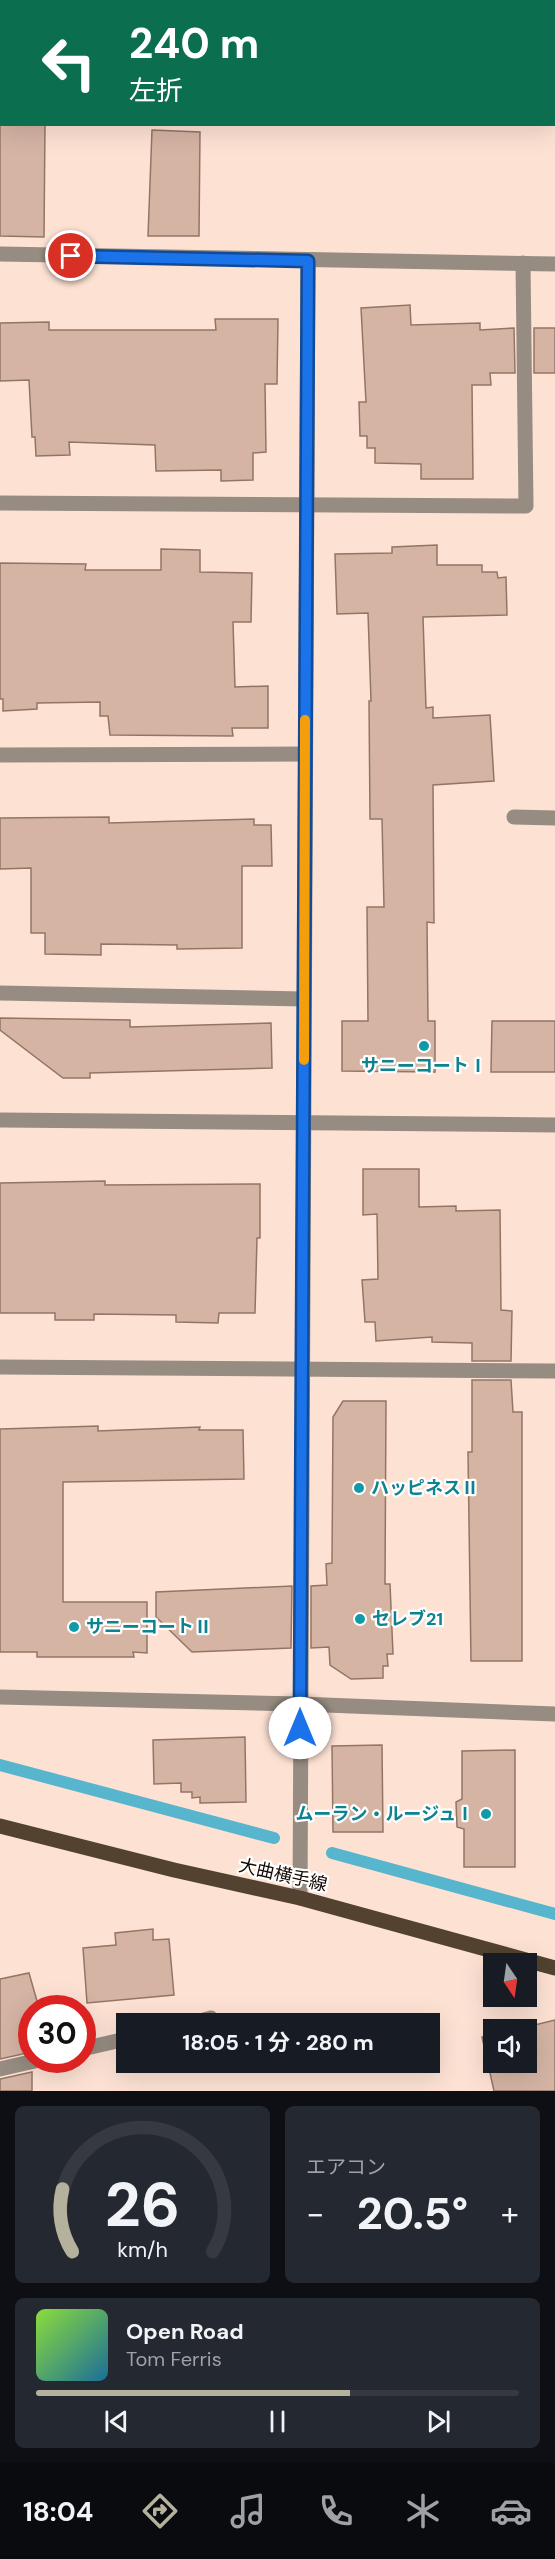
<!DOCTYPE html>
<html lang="ja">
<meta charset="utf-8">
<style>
body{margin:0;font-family:"DM Sans","Noto Sans JP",sans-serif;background:#242831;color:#f1f3f6;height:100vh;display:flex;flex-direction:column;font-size:22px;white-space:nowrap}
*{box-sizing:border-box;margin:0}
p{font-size:20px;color:#9ea1a6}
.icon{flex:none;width:33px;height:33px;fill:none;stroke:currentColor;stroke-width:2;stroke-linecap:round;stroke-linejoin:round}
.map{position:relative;height:2091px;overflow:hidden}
.panel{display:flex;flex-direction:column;gap:15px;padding:15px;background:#0d0f14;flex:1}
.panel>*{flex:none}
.top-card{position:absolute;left:0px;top:0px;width:555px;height:126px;box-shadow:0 6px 24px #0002;background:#0b6e4f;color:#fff;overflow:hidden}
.needle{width:39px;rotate:167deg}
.fabs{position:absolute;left:483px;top:1953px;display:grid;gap:12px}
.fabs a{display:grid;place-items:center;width:54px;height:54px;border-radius:0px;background:#171b24;box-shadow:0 6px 24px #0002;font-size:30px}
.speed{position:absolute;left:18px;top:1995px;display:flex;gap:12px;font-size:30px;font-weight:700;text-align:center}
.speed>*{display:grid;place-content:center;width:78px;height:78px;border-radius:50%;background:#171b24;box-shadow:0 6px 24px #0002;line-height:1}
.speed .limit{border:9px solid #d22;background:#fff;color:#111}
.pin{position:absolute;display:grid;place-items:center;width:51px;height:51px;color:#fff;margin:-26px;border:3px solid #fff;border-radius:50%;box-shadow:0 2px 6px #0007}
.me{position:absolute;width:66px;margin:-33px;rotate:0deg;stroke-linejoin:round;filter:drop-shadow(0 0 4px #0008)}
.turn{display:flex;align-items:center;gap:21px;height:126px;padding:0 30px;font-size:27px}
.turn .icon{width:78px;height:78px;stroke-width:2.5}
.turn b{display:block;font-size:42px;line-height:51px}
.big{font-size:45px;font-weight:700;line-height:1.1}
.panel .tile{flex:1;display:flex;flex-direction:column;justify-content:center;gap:9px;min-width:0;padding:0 21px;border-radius:9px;background:#242831}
.panel .dial{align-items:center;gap:0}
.dial svg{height:156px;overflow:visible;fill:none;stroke:#363941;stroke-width:7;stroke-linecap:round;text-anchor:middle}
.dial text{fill:#f1f3f6;stroke:none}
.song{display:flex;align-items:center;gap:18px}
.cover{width:72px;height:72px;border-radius:9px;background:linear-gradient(135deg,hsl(90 70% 55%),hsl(200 70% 35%))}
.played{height:6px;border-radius:3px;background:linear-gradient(90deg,#b4b29c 65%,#363941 65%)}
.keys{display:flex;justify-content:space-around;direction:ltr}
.heat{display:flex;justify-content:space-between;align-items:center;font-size:33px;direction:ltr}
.panel .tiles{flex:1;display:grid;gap:15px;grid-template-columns:1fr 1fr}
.tile:last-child{grid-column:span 2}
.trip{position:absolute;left:116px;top:2013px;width:324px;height:60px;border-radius:0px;background:#171b24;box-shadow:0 6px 24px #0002;font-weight:700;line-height:60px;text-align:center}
.dock{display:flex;height:96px;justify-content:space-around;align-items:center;background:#090b0e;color:#9ea1a6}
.dock .icon{width:42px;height:42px}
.dock .current{color:#b4b29c}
.dock b{font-size:27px;color:#f1f3f6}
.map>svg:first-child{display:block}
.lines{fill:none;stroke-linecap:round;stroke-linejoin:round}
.stream{stroke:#57b5cd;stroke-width:12}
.building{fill:#d5b4a4;stroke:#937566;stroke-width:1.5}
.minor{stroke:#968c81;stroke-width:15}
.primary{stroke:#52422f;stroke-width:15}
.route-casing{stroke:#114b97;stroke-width:15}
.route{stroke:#1a73e8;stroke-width:10}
.slow{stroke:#f59e0b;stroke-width:10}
.culture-dot{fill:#0f9aa8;stroke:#fff;stroke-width:2}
.labels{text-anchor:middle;stroke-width:4.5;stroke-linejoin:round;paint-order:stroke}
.culture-label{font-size:18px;font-weight:bold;fill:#0d838f;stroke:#fff;text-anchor:start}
.street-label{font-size:18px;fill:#130905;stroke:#fff}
</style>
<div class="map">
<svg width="555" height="2091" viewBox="0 0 555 2091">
<rect width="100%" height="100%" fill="#fde2d4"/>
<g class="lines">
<g class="stream">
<polyline points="0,1765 274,1838"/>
<polyline points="332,1853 555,1914"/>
</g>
</g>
<g class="building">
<polygon points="0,124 45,124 44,237 0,236"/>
<polygon points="152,130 200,132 199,236 148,236"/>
<polygon points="410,305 411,325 480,323 480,330 514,328 515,373 490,373 491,385 472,385 473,479 421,479 421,464 375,463 375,448 367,448 367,436 360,436 359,402 366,402 361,308"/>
<polygon points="215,319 278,319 277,384 265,384 266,452 253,453 253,480 221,481 221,470 156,471 155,445 69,442 70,455 36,456 35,437 32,437 29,380 0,381 0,323 49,322 49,330 216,330"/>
<rect x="534" y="328" width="21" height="45"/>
<polygon points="437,545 437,565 482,565 482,572 497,572 498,578 506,577 507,615 423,617 426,708 433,707 433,718 490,715 494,781 433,785 434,923 427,922 428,1021 435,1021 435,1072 342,1071 342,1021 368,1021 367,907 384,907 382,819 370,819 369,701 371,701 368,613 337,614 335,554 392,553 392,547"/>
<polygon points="161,549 200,550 200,572 252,573 251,622 233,622 235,687 268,686 268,728 232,728 233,736 110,735 108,716 100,716 100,702 37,703 37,709 3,711 3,699 0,699 0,563 86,564 85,570 161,570"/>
<polygon points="109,817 109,823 254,819 254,825 271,825 272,866 242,866 242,948 177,949 177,945 101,944 101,955 45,954 45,933 31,933 31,868 0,869 0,818"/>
<polygon points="0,1018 130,1020 130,1027 271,1023 272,1068 90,1073 90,1078 63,1078 0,1030"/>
<polygon points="492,1021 555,1021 555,1072 491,1072"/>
<polygon points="363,1169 419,1169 419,1207 456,1206 456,1211 500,1210 501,1310 512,1311 511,1361 472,1361 472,1343 432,1342 432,1337 376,1341 375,1322 365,1322 362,1280 378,1279 377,1214 363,1215"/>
<polygon points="105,1181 105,1185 260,1184 260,1238 257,1238 255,1313 219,1313 218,1323 176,1322 176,1315 94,1314 94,1320 55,1320 55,1313 0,1313 0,1183"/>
<polygon points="472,1380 511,1380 513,1412 522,1412 522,1661 471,1661 468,1452 472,1452"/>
<polygon points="343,1401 386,1401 385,1584 390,1584 393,1654 387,1654 388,1666 383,1666 383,1678 351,1679 330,1665 329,1647 311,1648 311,1586 327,1585 326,1564 332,1563 333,1417"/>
<polygon points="98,1426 98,1431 200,1427 199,1430 243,1430 244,1479 63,1482 63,1602 147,1602 147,1653 133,1652 134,1657 37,1657 37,1652 0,1652 0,1429"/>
<polygon points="292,1586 291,1648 192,1652 156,1617 156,1592"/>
<polygon points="245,1737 246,1802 200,1803 200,1797 192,1798 192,1792 181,1792 181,1783 154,1784 153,1740"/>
<polygon points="382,1745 383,1832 333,1832 332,1746"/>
<polygon points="515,1750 515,1867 464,1867 464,1829 457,1827 456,1802 462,1799 462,1751"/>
<polygon points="153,1929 153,1940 169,1939 174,1995 87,2003 83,1948 116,1945 115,1933"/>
<polygon points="29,1973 39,2008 32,2008 32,2052 0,2059 0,1979"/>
<polygon points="555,2020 555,2091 494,2091 482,2037 494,2034 494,2062 526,2062 526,2030 514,2030"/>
<polygon points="32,2072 32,2091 0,2091 0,2079"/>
</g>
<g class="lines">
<g class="minor">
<polyline points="0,254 555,264"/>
<polyline points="0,503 526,506 523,263"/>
<polyline points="0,755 305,754"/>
<polyline points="514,817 555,818"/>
<polyline points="0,993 304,999"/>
<polyline points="0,1120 555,1125"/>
<polyline points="0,1367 555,1371"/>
<polyline points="0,1697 300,1704 555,1714"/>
<polyline points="300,1898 308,261"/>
<polyline points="190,2024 211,2018"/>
<polyline points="82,2049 126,2039"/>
<polyline points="0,2069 39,2060"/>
</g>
<polyline class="primary" points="0,1826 174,1870 300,1898 555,1968"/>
</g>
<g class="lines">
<defs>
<polyline id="route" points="71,256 308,261 300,1728"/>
</defs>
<use href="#route" class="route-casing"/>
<use href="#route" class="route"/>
<polyline class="slow" points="304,1060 305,720"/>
</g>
<g class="culture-dot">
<circle cx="424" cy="1046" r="6"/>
<circle cx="359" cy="1488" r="6"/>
<circle cx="360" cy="1619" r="6"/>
<circle cx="74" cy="1627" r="6"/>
<circle cx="486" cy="1814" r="6"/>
</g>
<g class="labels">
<g class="culture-label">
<text x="424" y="1072" text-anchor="middle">サニーコートⅠ</text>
<text x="371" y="1494">ハッピネスⅡ</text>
<text x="372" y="1625">セレブ21</text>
<text x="86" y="1633">サニーコートⅡ</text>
<text x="474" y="1820" text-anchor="end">ムーラン・ルージュⅠ</text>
</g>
<g class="street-label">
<text transform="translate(283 1875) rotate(13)" y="6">大曲横手線</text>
</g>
</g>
</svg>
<div class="fabs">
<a><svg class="needle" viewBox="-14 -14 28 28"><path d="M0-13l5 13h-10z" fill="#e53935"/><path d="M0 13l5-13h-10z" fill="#9ea1a6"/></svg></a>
<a><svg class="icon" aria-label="sound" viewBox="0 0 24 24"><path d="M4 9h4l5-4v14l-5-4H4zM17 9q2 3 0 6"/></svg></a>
</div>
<div class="speed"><div class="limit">30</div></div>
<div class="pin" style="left:71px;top:256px;background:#d93025"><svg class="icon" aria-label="arrive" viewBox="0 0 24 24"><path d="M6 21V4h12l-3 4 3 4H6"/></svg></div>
<svg class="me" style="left:300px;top:1728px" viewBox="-20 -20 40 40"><circle r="19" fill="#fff"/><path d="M0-13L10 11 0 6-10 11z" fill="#1a73e8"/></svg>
<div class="trip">18:05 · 1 分 · 280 m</div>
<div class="top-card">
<div class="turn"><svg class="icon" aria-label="left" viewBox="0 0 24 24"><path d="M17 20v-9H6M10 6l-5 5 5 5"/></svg><div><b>240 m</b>左折</div></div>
</div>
</div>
<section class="panel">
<div class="tiles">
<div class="tile dial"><svg viewBox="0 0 100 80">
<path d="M14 69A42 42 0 1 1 86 69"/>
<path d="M14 69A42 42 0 0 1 9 37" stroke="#b4b29c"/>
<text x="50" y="56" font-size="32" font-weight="700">26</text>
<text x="50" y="72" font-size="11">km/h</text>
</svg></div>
<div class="tile"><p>エアコン</p>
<div class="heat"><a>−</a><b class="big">20.5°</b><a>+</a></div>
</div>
<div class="tile">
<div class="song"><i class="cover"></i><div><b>Open Road</b><p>Tom Ferris</p></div></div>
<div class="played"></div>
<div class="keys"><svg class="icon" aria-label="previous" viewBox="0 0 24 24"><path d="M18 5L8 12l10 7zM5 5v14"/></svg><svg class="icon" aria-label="pause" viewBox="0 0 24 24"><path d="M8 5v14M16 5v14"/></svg><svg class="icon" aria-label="next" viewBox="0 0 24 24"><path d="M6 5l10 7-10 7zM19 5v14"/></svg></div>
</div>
</div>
</section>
<nav class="dock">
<b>18:04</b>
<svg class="icon current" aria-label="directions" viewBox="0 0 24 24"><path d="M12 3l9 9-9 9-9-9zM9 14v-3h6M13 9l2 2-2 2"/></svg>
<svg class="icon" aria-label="music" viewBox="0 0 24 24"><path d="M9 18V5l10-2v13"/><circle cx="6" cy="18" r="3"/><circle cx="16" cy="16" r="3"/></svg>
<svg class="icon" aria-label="phone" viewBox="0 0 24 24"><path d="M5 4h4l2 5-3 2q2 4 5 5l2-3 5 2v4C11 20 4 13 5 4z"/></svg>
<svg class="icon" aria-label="climate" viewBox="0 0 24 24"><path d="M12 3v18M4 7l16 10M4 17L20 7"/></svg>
<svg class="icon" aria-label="car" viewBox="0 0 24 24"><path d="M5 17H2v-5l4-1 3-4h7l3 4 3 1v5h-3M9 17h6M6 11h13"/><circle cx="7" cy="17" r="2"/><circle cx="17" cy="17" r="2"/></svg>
</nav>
